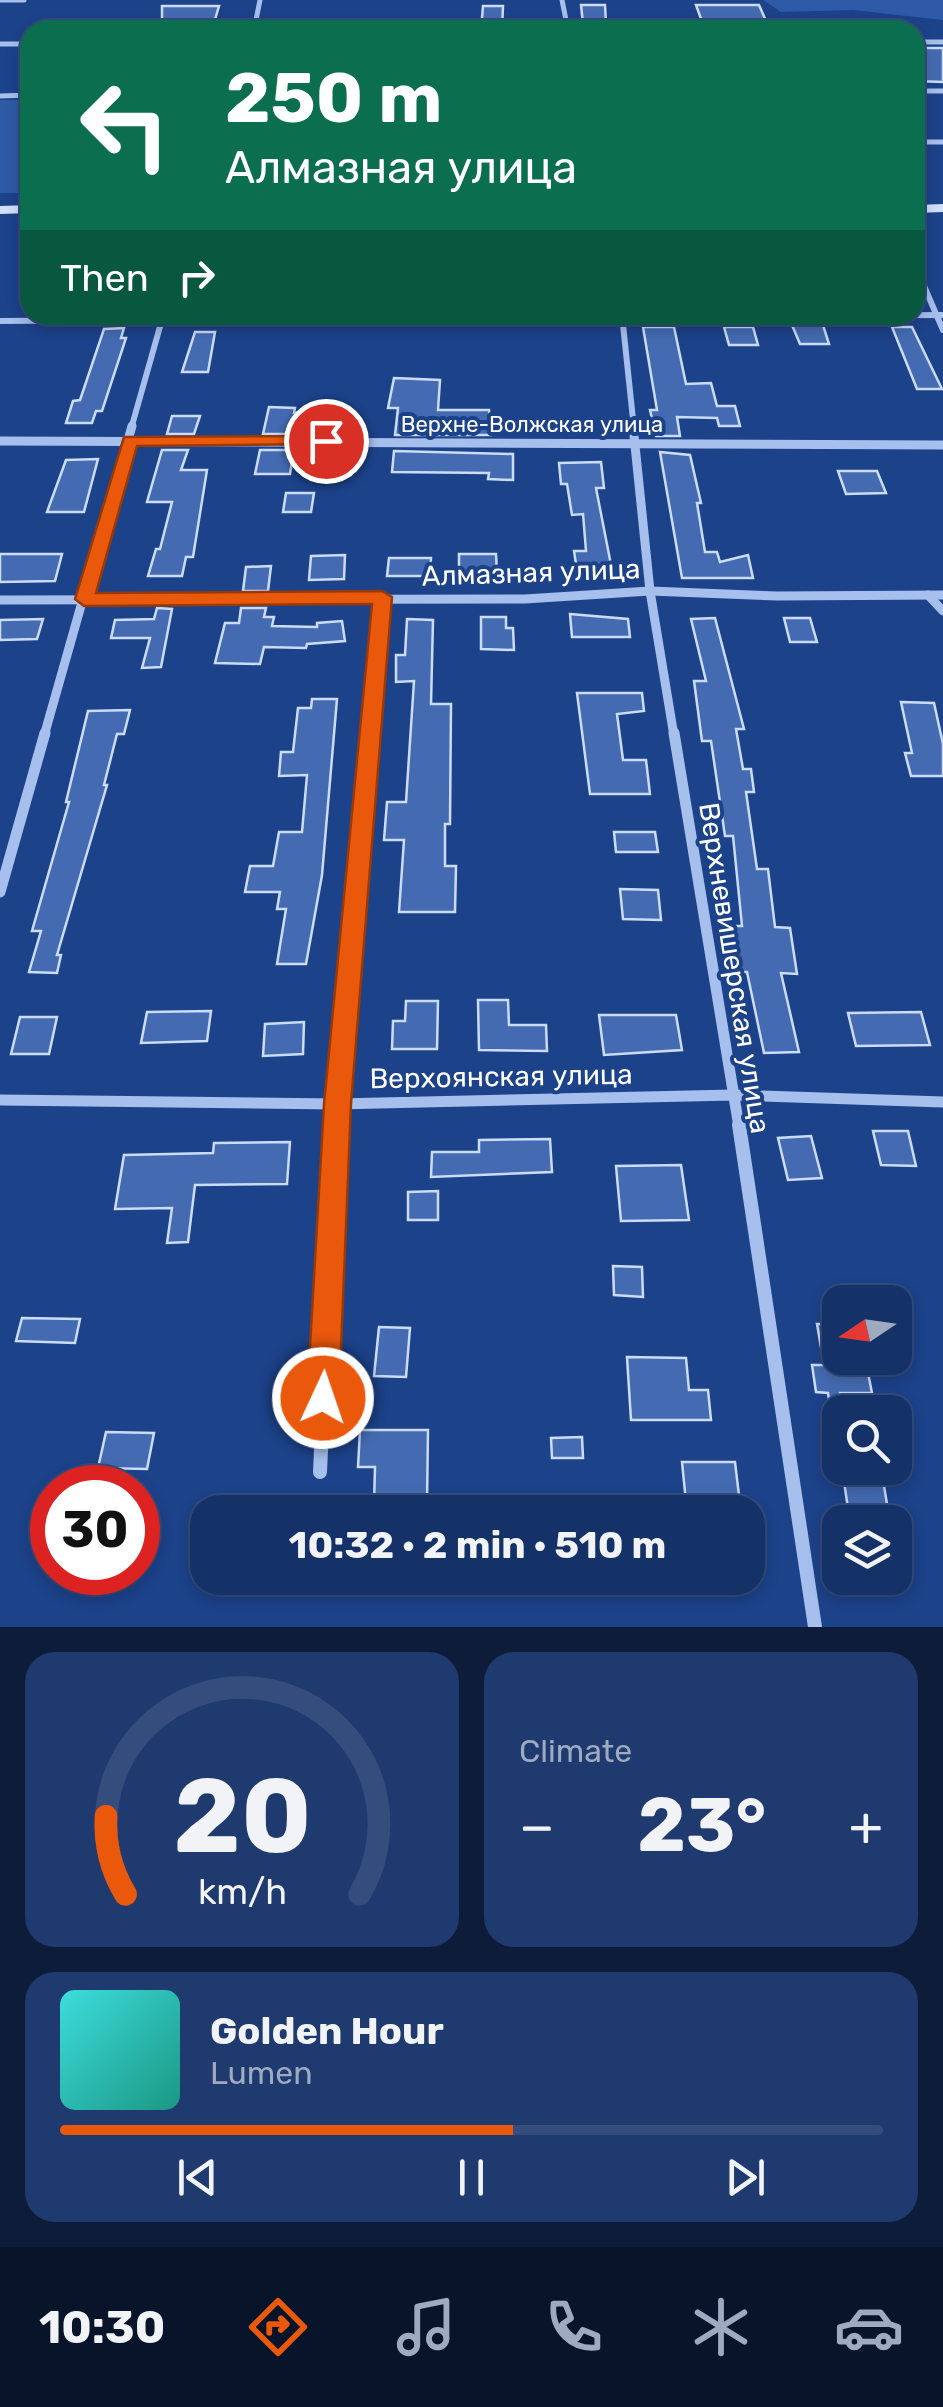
<!DOCTYPE html>
<meta charset="utf-8">
<style>
body{margin:0;font-family:Rubik,sans-serif;background:#1e3a6e;color:#f1f3f6;height:100vh;display:flex;flex-direction:column;font-size:38px;white-space:nowrap}
*{box-sizing:border-box;margin:0}
p{font-size:32px;color:#9daac0}
.icon{flex:none;width:55px;height:55px;fill:none;stroke:currentColor;stroke-width:2;stroke-linecap:round;stroke-linejoin:round}
.map{position:relative;height:1627px;overflow:hidden}
.drawer{display:flex;flex-direction:column;gap:25px;padding:25px;background:#0c1c39;flex:1}
.drawer>*{flex:none}
.top-card{position:absolute;left:20px;top:20px;width:905px;height:305px;border-radius:30px;box-shadow:0 5px 15px #0003,0 0 0 2px #344d7c;background:#0b6e4f;color:#fff;overflow:hidden}
.needle{width:65px;rotate:257deg}
.tools{position:absolute;left:822px;top:1285px;display:grid;gap:20px}
.tools a{display:grid;place-items:center;width:90px;height:90px;border-radius:20px;background:#153268;box-shadow:0 5px 15px #0003,0 0 0 2px #344d7c;font-size:50px}
.speed{position:absolute;left:30px;top:1465px;display:flex;gap:20px;font-size:50px;font-weight:700;text-align:center}
.speed>*{display:grid;place-content:center;width:130px;height:130px;border-radius:50%;background:#153268;box-shadow:0 5px 15px #0003,0 0 0 2px #344d7c;line-height:1}
.speed .limit{border:15px solid #d22;background:#fff;color:#111}
.pin{position:absolute;display:grid;place-items:center;width:85px;height:85px;color:#fff;margin:-42px;border:5px solid #fff;border-radius:50%;box-shadow:0 2px 10px #0007}
.me{position:absolute;width:110px;margin:-55px;rotate:3deg;stroke-linejoin:round;filter:drop-shadow(0 0 8px #0008)}
.turn{display:flex;align-items:center;gap:35px;height:210px;padding:0 40px;font-size:45px}
.turn .icon{width:130px;height:130px;stroke-width:2.5}
.turn b{display:block;font-size:70px;line-height:85px}
.then{display:flex;align-items:center;height:95px;padding:0 40px;background:#0003;gap:20px;font-size:38px}
.big{font-size:75px;font-weight:700;line-height:1.1}
.drawer .widget{flex:1;display:flex;flex-direction:column;justify-content:center;gap:15px;min-width:0;padding:0 35px;border-radius:30px;background:#1e3a6e}
.drawer .dial{align-items:center;gap:0}
.dial svg{height:260px;overflow:visible;fill:none;stroke:#344d7c;stroke-width:7;stroke-linecap:round;text-anchor:middle}
.dial text{fill:#f1f3f6;stroke:none}
.song{display:flex;align-items:center;gap:30px}
.cover{width:120px;height:120px;border-radius:15px;background:linear-gradient(135deg,hsl(180 70% 55%),hsl(170 70% 35%))}
.played{height:10px;border-radius:5px;background:linear-gradient(90deg,#ea580c 55%,#344d7c 55%)}
.keys{display:flex;justify-content:space-around;direction:ltr}
.heat{display:flex;justify-content:space-between;align-items:center;font-size:55px;direction:ltr}
.drawer .tiles{flex:1;display:grid;gap:25px;grid-template-columns:1fr 1fr}
.widget:last-child{grid-column:span 2}
.trip{position:absolute;left:190px;top:1495px;width:575px;height:100px;border-radius:30px;background:#153268;box-shadow:0 5px 15px #0003,0 0 0 2px #344d7c;font-weight:700;line-height:100px;text-align:center}
.menu{display:flex;height:160px;justify-content:space-around;align-items:center;background:#08142a;color:#9daac0}
.menu .icon{width:70px;height:70px}
.menu .current{color:#ea580c}
.menu b{font-size:45px;color:#f1f3f6}
.map>svg:first-child{display:block}
.green{fill:#2f5aa7}
.building{fill:#446bb2;stroke:#cbdcf9;stroke-width:2.5}
.lines{fill:none;stroke-linecap:round;stroke-linejoin:round}
.street-far4{stroke:#a6bfec;stroke-width:5}
.street-far3{stroke:#a6bfec;stroke-width:6}
.street-far2{stroke:#a6bfec;stroke-width:9}
.street-far1{stroke:#a6bfec;stroke-width:11}
.street{stroke:#a6bfec;stroke-width:14}
.secondary{fill:#d2dff9;fill-rule:evenodd}
.route{fill:#ea580c;stroke:#983908;stroke-width:2.5}
.labels{text-anchor:middle;stroke-width:8;stroke-linejoin:round;paint-order:stroke}
.far-street-label{font-size:22px;fill:#fff;stroke:#1c428a}
.street-label{font-size:28px;fill:#fff;stroke:#1c428a}
</style>
<div class="map">
<svg width="943" height="1627" viewBox="0 0 943 1627">
<rect width="100%" height="100%" fill="#1c428a"/>
<g class="green">
<polygon points="763,0 943,0 943,20 853,10 781,12"/>
<rect x="0" y="100" width="30" height="93"/>
</g>
<g class="building">
<polygon points="581,5 605,5 606,24 583,24"/>
<polygon points="696,5 759,5 770,30 705,30"/>
<polygon points="162,6 219,6 214,23 162,23"/>
<polygon points="483,6 503,6 502,30 481,30"/>
<polygon points="915,48 943,48 943,82 915,81"/>
<polygon points="792,325 823,325 829,344 800,344"/>
<polygon points="643,327 674,327 686,384 711,383 717,406 735,406 740,426 719,426 717,418 677,417 680,436 656,436 650,410 657,410"/>
<polygon points="724,327 753,327 758,345 729,345"/>
<polygon points="892,327 912,327 942,389 917,389"/>
<polygon points="124,328 121,338 126,338 102,411 96,411 92,423 66,423 73,401 80,400 104,329"/>
<polygon points="195,332 215,332 208,372 182,372"/>
<polygon points="394,378 440,380 438,410 489,410 491,435 395,435 398,408 388,408"/>
<polygon points="269,407 295,408 294,413 300,413 296,434 263,434"/>
<polygon points="172,416 200,416 194,434 167,434"/>
<polygon points="162,450 188,450 181,470 207,470 193,557 186,557 182,576 148,576 156,549 160,549 172,502 147,502"/>
<polygon points="260,450 294,450 290,474 255,474"/>
<polygon points="333,451 353,451 351,475 330,475"/>
<polygon points="394,451 513,454 513,480 488,479 489,473 392,472"/>
<polygon points="660,452 690,455 701,503 697,503 705,552 717,552 720,562 748,555 753,578 682,578"/>
<polygon points="98,459 84,512 47,512 66,460"/>
<polygon points="601,462 604,488 596,488 612,570 577,571 574,551 586,551 583,514 572,515 567,484 561,484 559,463"/>
<polygon points="838,471 877,471 886,493 846,494"/>
<polygon points="286,493 314,493 311,512 283,512"/>
<polygon points="0,554 62,554 55,581 0,582"/>
<polygon points="459,554 496,554 497,574 459,574"/>
<polygon points="345,555 344,579 309,580 311,556"/>
<polygon points="389,558 431,558 430,576 387,576"/>
<polygon points="271,566 268,591 243,591 246,567"/>
<polygon points="157,608 172,609 161,667 142,668 150,638 111,638 115,620 154,619"/>
<polygon points="241,608 266,608 264,617 274,617 272,626 317,627 317,623 342,621 345,641 307,644 306,648 264,647 260,664 215,663 225,623 239,623"/>
<polygon points="570,614 628,619 630,637 572,637"/>
<polygon points="481,617 506,617 506,628 513,628 514,650 481,649"/>
<polygon points="715,618 744,729 736,729 743,769 751,769 754,792 746,792 757,869 768,869 775,927 790,928 797,974 781,973 799,1052 764,1053 747,972 738,972 733,926 742,926 733,836 725,836 711,741 702,741 694,681 706,681 691,619"/>
<polygon points="784,618 810,618 817,642 790,642"/>
<polygon points="43,619 37,639 0,640 0,620"/>
<polygon points="407,619 433,620 431,704 451,704 450,824 445,824 445,866 456,866 455,912 399,912 404,840 384,840 387,802 406,802 414,681 396,682 396,655 405,655"/>
<polygon points="577,693 642,693 644,711 617,714 623,760 646,760 650,794 590,794"/>
<polygon points="312,699 337,699 322,875 306,964 277,964 286,909 277,909 280,892 245,892 250,866 273,866 279,832 302,832 307,775 279,776 281,752 293,752 298,708 311,708"/>
<polygon points="901,702 934,703 943,744 943,776 911,776 905,753 912,753"/>
<polygon points="130,710 124,734 117,734 104,785 107,785 57,955 61,955 57,973 29,972 41,931 32,931 69,802 66,802 88,711"/>
<polygon points="614,832 655,832 658,852 616,852"/>
<polygon points="620,889 658,890 661,920 623,919"/>
<polygon points="478,1000 508,1000 509,1025 546,1025 547,1051 479,1050"/>
<polygon points="406,1001 438,1001 437,1049 392,1049 393,1021 405,1021"/>
<polygon points="211,1011 207,1041 141,1043 147,1012"/>
<polygon points="921,1012 930,1045 856,1046 848,1013"/>
<polygon points="599,1015 676,1015 682,1050 604,1055"/>
<polygon points="20,1017 57,1017 49,1054 11,1054"/>
<polygon points="304,1022 303,1054 263,1056 265,1024"/>
<polygon points="873,1131 908,1131 916,1166 881,1165"/>
<polygon points="811,1136 822,1178 788,1180 778,1138"/>
<polygon points="550,1139 552,1172 431,1177 432,1152 479,1152 479,1140"/>
<polygon points="290,1142 287,1184 195,1185 188,1242 167,1243 172,1208 115,1209 124,1155 213,1153 214,1143"/>
<polygon points="681,1165 689,1220 621,1221 616,1166"/>
<polygon points="438,1191 438,1220 408,1220 408,1192"/>
<polygon points="613,1266 642,1267 643,1297 614,1295"/>
<polygon points="22,1318 80,1319 75,1343 16,1341"/>
<polygon points="817,1324 840,1324 840,1358 865,1358 872,1393 840,1393 840,1399 829,1400 828,1393 816,1392 812,1365 824,1365"/>
<polygon points="379,1327 410,1328 406,1377 374,1376"/>
<polygon points="627,1357 686,1358 689,1390 708,1390 711,1420 631,1420"/>
<polygon points="360,1430 428,1430 427,1504 374,1504 375,1467 358,1467"/>
<polygon points="106,1432 154,1433 147,1469 98,1468"/>
<polygon points="582,1437 583,1458 552,1458 551,1438"/>
<polygon points="682,1462 735,1462 741,1512 687,1512"/>
<polygon points="842,1468 881,1468 890,1522 850,1522"/>
</g>
<g class="lines">
<g class="street-far4">
<polyline points="0,0 24,0"/>
<polyline points="562,0 568,30"/>
<polyline points="254,30 260,0"/>
<polyline points="915,42 943,42"/>
<polyline points="0,44 30,44"/>
<polyline points="915,91 943,91"/>
<polyline points="0,96 30,95"/>
<polyline points="915,142 943,142"/>
</g>
<g class="street-far3">
<polyline points="915,265 943,330"/>
<polyline points="622,315 634,429"/>
<polyline points="0,321 943,315"/>
<polyline points="131,429 163,316"/>
</g>
<g class="street-far2">
<polyline points="633,426 650,591 674,736"/>
<polyline points="0,441 943,445"/>
<polyline points="928,595 943,611"/>
<polyline points="0,600 525,599 650,591 777,596 943,595"/>
<polyline points="44,736 132,426"/>
<polyline points="370,736 382,597"/>
</g>
<g class="street-far1">
<polyline points="674,733 739,1127"/>
<polyline points="0,892 45,733"/>
<polyline points="0,1100 337,1104 734,1095 943,1102"/>
<polyline points="336,1127 370,733"/>
</g>
<g class="street">
<polyline points="739,1125 815,1627"/>
<polyline points="320,1472 336,1125"/>
</g>
<g class="secondary">
<polygon points="943,204 943,212 915,213 915,205"/>
<polygon points="30,205 30,213 0,214 0,206"/>
</g>
</g>
<polygon class="route" points="326,436 332,437 332,444 137,446 96,593 382,591 392,597 351,1104 339,1398 334,1409 323,1414 312,1409 307,1398 324,1104 372,604 84,606 75,599 124,437"/>
<g class="labels">
<g class="far-street-label">
<text x="532" y="432">Верхне-Волжская улица</text>
</g>
<g class="street-label">
<text transform="translate(531 572) rotate(-2)" y="10">Алмазная улица</text>
<text transform="translate(735 968) rotate(81)" y="10">Верхневишерская улица</text>
<text transform="translate(501 1076) rotate(-1)" y="10">Верхоянская улица</text>
</g>
</g>
</svg>
<div class="tools">
<a><svg class="needle" viewBox="-14 -14 28 28"><path d="M0-13l5 13h-10z" fill="#e53935"/><path d="M0 13l5-13h-10z" fill="#9daac0"/></svg></a>
<a><svg class="icon" aria-label="search" viewBox="0 0 24 24"><circle cx="10" cy="10" r="6"/><path d="M15 15l6 6"/></svg></a>
<a><svg class="icon" aria-label="layers" viewBox="0 0 24 24"><path d="M12 4l9 5-9 5-9-5zM3 14l9 5 9-5"/></svg></a>
</div>
<div class="speed"><div class="limit">30</div></div>
<div class="pin" style="left:326px;top:441px;background:#d93025"><svg class="icon" aria-label="arrive" viewBox="0 0 24 24"><path d="M6 21V4h12l-3 4 3 4H6"/></svg></div>
<svg class="me" style="left:323px;top:1398px" viewBox="-20 -20 40 40"><circle r="17" fill="#ea580c" stroke="#fff" stroke-width="3"/><path d="M0-11L8 9 0 5-8 9z" fill="#fff"/></svg>
<div class="trip">10:32 · 2 min · 510 m</div>
<div class="top-card">
<div class="turn"><svg class="icon" aria-label="left" viewBox="0 0 24 24"><path d="M17 20v-9H6M10 6l-5 5 5 5"/></svg><div><b>250 m</b>Алмазная улица</div></div>
<div class="then">Then<svg class="icon" aria-label="right" viewBox="0 0 24 24"><path d="M7 20v-9h11M14 6l5 5-5 5"/></svg></div>
</div>
</div>
<section class="drawer">
<div class="tiles">
<div class="widget dial"><svg viewBox="0 0 100 80">
<path d="M14 69A42 42 0 1 1 86 69"/>
<path d="M14 69A42 42 0 0 1 8 45" stroke="#ea580c"/>
<text x="50" y="56" font-size="32" font-weight="700">20</text>
<text x="50" y="72" font-size="11">km/h</text>
</svg></div>
<div class="widget"><p>Climate</p>
<div class="heat"><a>−</a><b class="big">23°</b><a>+</a></div>
</div>
<div class="widget">
<div class="song"><i class="cover"></i><div><b>Golden Hour</b><p>Lumen</p></div></div>
<div class="played"></div>
<div class="keys"><svg class="icon" aria-label="previous" viewBox="0 0 24 24"><path d="M18 5L8 12l10 7zM5 5v14"/></svg><svg class="icon" aria-label="pause" viewBox="0 0 24 24"><path d="M8 5v14M16 5v14"/></svg><svg class="icon" aria-label="next" viewBox="0 0 24 24"><path d="M6 5l10 7-10 7zM19 5v14"/></svg></div>
</div>
</div>
</section>
<nav class="menu">
<b>10:30</b>
<svg class="icon current" aria-label="directions" viewBox="0 0 24 24"><path d="M12 3l9 9-9 9-9-9zM9 14v-3h6M13 9l2 2-2 2"/></svg>
<svg class="icon" aria-label="music" viewBox="0 0 24 24"><path d="M9 18V5l10-2v13"/><circle cx="6" cy="18" r="3"/><circle cx="16" cy="16" r="3"/></svg>
<svg class="icon" aria-label="phone" viewBox="0 0 24 24"><path d="M5 4h4l2 5-3 2q2 4 5 5l2-3 5 2v4C11 20 4 13 5 4z"/></svg>
<svg class="icon" aria-label="climate" viewBox="0 0 24 24"><path d="M12 3v18M4 7l16 10M4 17L20 7"/></svg>
<svg class="icon" aria-label="car" viewBox="0 0 24 24"><path d="M5 17H2v-5l4-1 3-4h7l3 4 3 1v5h-3M9 17h6M6 11h13"/><circle cx="7" cy="17" r="2"/><circle cx="17" cy="17" r="2"/></svg>
</nav>
